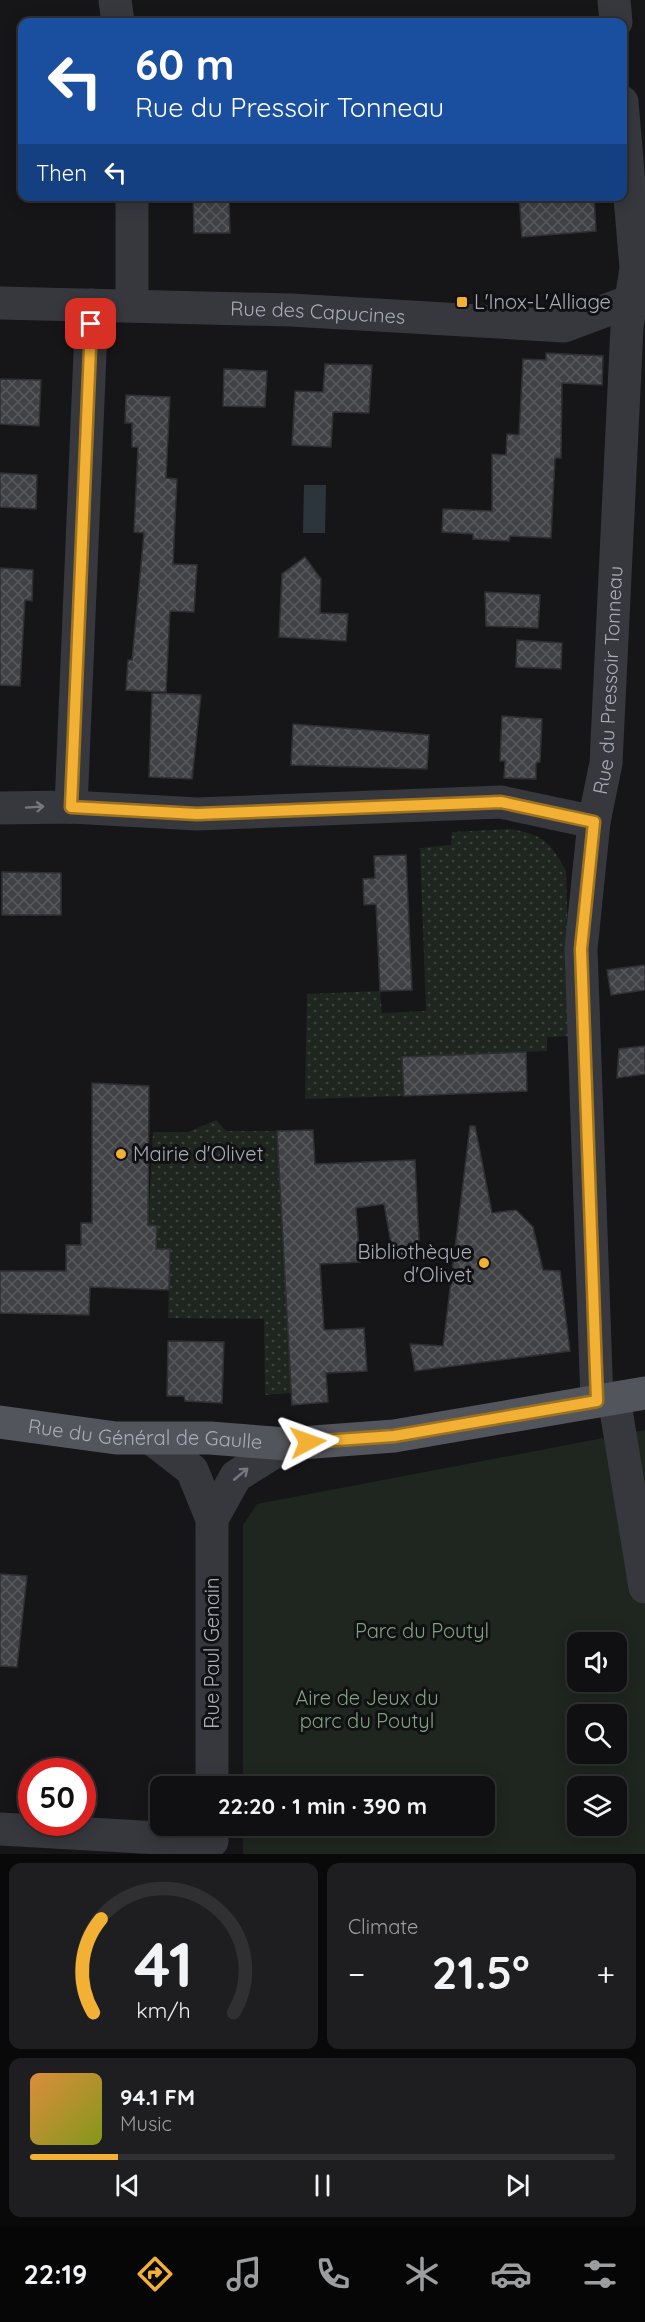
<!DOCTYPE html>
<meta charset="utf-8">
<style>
body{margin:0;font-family:Quicksand,sans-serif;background:#1e1e20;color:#f1f3f6;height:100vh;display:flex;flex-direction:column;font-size:22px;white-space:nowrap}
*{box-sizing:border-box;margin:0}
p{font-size:20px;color:#9c9d9f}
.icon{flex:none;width:33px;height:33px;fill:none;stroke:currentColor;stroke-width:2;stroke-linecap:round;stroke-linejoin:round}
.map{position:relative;height:1854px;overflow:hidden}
.panel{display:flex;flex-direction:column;gap:9px;padding:9px;background:#09090a;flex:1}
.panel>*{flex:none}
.guide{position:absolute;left:18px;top:18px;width:609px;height:183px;border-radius:12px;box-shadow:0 3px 15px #0003,0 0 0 2px #303032;background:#1a4fa0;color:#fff;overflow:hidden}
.buttons{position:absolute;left:567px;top:1632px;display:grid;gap:12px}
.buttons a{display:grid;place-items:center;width:60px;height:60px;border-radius:12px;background:#101012;box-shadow:0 3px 15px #0003,0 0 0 2px #303032;font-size:30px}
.speed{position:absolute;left:18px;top:1758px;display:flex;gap:12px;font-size:30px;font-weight:700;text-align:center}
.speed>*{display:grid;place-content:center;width:78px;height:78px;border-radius:50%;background:#101012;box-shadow:0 3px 15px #0003,0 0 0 2px #303032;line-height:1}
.speed .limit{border:9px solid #d22;background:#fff;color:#111}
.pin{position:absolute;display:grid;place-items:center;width:51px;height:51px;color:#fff;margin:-26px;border-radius:12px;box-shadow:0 3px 9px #0006}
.me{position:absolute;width:66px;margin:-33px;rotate:86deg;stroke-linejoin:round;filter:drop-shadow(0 0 4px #0008)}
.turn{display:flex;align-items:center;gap:21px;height:126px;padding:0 18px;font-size:27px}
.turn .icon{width:78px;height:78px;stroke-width:2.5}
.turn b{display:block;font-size:42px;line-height:51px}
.then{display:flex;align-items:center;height:57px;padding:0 18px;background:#0003;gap:12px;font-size:22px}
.big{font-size:45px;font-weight:800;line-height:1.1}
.panel .card{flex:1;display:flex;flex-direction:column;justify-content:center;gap:9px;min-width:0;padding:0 21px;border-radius:12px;background:#1e1e20}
.panel .dial{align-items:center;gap:0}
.dial svg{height:156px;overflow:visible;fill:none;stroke:#303032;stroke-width:7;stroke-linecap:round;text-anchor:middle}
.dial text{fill:#f1f3f6;stroke:none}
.song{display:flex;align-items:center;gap:18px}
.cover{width:72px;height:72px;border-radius:9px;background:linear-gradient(135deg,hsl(30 70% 55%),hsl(70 70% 35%))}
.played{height:6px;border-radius:3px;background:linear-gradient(90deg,#f2b134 15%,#303032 15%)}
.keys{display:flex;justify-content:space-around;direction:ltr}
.heat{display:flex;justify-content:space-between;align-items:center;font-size:33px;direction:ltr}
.panel .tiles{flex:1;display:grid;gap:9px;grid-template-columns:1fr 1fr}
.card:last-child{grid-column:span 2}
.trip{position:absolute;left:150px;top:1776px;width:345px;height:60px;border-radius:12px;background:#101012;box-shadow:0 3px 15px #0003,0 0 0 2px #303032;font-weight:800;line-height:60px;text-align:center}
.dock{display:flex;height:96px;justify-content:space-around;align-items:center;background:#060607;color:#9c9d9f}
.dock .icon{width:42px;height:42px}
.dock .selected{color:#f2b134}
.dock b{font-size:27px;color:#f1f3f6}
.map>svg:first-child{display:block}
.grass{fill:url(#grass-dots)}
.park{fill:#1e261f;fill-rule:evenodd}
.water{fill:#2c353c}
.building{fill:url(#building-cross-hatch);stroke:#303034;stroke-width:1.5}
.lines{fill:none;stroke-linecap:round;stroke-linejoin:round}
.minor{stroke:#37383d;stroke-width:33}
.major{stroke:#53555c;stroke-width:33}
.oneway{stroke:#757881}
.route-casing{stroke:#9d7322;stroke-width:15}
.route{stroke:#f2b134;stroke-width:10}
.poi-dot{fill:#f2b134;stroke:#111113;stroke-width:2}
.labels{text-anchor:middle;stroke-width:6;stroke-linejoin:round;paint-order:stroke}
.poi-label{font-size:20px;fill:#a8adb8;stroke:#111113;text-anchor:start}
.street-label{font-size:20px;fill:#a8adb8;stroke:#111113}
.park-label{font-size:20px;fill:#7fa381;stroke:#111113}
</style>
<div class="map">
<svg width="645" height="1854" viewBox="0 0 645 1854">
<defs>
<pattern id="grass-dots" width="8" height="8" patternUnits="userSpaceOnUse" patternTransform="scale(1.5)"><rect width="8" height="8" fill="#1e261f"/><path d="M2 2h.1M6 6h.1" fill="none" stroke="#3c433d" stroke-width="1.8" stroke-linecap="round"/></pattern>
<pattern id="building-cross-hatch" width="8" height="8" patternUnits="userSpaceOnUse" patternTransform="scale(1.5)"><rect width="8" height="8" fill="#404145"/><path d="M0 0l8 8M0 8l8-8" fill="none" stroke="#595a5e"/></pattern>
</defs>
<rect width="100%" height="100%" fill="#161618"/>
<g class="grass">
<path d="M512,829c33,7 38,13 54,42l5,165 -24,1v14l-145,6 2,39 -99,3 2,-105 73,-3 2,22 44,-2 -6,-163 31,-3 1,-13z"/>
<polygon points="216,1120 226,1131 277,1131 292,1393 265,1395 264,1319 168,1318 170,1249 156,1249 157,1226 148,1225 153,1132 188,1132"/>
</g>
<path class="park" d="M645,1430v424h-402v-28h241v-40h-241v-261l14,-21zM578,1642h38v40h-38zM578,1714h38v40h-38zM578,1786h38v40h-38z"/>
<polygon class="water" points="304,485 326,485 325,533 303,533"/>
<g class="building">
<polygon points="193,196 229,196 230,233 194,233"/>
<polygon points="519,196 594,196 596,231 522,237"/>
<polygon points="546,353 603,356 602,385 562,383 561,458 555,458 551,538 510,536 509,541 473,539 473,534 442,532 443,509 492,511 492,454 506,455 507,434 519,435 523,359 546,360"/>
<polygon points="325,364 372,365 369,413 333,412 331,447 292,445 295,391 323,392"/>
<polygon points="224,369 267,371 265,407 223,406"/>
<polygon points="0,379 41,380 39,426 0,424"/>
<polygon points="126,395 170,397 166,478 177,479 173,564 197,565 194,612 170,611 166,692 126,690 128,660 132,660 144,533 134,532 138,447 132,447 132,423 125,423"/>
<polygon points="0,473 37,475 36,509 0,507"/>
<polygon points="305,557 321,579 320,613 348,614 346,641 279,637 282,574"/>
<polygon points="0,568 33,570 32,601 25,600 20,686 0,685"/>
<polygon points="485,592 540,595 538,628 486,626"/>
<polygon points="517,640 562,643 561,669 516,667"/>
<polygon points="152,693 201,695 192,779 149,777"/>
<polygon points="502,716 542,719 540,762 536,763 536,779 504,778 505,761 500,761"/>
<polygon points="293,724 429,735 427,769 291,765"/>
<polygon points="406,855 412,990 380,991 376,904 364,905 363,879 375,878 374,856"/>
<polygon points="2,872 61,873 61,915 2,915"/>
<polygon points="645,965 645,990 611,995 607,970"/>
<polygon points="645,1046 645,1074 617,1078 619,1049"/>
<polygon points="526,1052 527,1091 404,1096 402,1057"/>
<polygon points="92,1083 149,1086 148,1225 157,1226 156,1249 170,1249 169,1290 90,1287 89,1315 0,1313 0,1271 66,1271 66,1245 81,1245 81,1223 92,1223"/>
<polygon points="470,1126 475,1126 492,1213 516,1210 533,1227 543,1270 560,1271 570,1351 415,1371 410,1344 443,1346"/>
<polygon points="313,1130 315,1164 415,1160 420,1259 394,1260 384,1204 356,1208 360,1262 320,1264 324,1330 364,1328 367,1371 326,1373 328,1402 292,1405 277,1131"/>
<polygon points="168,1341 224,1342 222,1403 185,1401 184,1396 167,1396"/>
<polygon points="0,1574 27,1576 17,1667 0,1666"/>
</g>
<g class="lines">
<g class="minor">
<polyline points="115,0 118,22"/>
<polyline points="614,0 616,22"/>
<path id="s1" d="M0,303l291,7 273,16 67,-25 14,-3"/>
<polyline points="132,305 132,196"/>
<polyline points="71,807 92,305"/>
<polyline points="0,808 71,807 197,814 501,802 594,822"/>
<polyline points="614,1398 645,1587"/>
<path id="s2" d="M597,1401l-16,-452 13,-127 12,-59 21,-436 9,-59 -14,-166"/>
<polyline points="152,1439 192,1470 212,1519 212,1786"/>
<polyline points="212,1519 236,1476 287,1444"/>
<polyline points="0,1829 212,1841"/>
</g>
<path class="major" id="s3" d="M0,1422l116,16h94l77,6 107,-8 251,-43"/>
</g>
<defs><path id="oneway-shaft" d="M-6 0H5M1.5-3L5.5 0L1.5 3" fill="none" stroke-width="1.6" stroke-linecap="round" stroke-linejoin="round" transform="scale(1.5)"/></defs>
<g class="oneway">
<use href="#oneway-shaft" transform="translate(35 807) rotate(-4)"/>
<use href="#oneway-shaft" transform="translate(241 1474) rotate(-40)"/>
</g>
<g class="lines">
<defs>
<polyline id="route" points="91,324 71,807 197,814 501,802 594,822 581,949 597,1401 394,1436 308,1442"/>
</defs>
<use href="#route" class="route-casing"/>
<use href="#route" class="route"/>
</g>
<g class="poi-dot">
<rect x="456" y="296" width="12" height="12" rx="3"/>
<circle cx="121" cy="1154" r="6"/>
<circle cx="484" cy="1263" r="6"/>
</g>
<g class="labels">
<g class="poi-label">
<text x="474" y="309">L'Inox-L'Alliage</text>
<text x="133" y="1161">Mairie d'Olivet</text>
<text x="472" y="1259" text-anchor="end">Bibliothèque<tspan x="472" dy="23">d'Olivet</tspan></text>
</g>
<g class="street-label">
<text dy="7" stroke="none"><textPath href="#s1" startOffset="318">Rue des Capucines</textPath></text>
<text dy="7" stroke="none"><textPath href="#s2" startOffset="723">Rue du Pressoir Tonneau</textPath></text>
<text dy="7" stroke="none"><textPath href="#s3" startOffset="146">Rue du Général de Gaulle</textPath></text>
<text transform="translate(212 1653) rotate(-90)" y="7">Rue Paul Genain</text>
</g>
<g class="park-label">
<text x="422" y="1638">Parc du Poutyl</text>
<text x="367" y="1705">Aire de Jeux du<tspan x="367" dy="23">parc du Poutyl</tspan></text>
</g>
</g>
</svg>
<div class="buttons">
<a><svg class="icon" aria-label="sound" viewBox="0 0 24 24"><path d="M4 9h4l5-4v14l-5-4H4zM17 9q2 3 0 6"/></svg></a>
<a><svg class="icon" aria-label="search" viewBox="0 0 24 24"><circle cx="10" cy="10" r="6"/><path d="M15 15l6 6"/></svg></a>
<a><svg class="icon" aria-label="layers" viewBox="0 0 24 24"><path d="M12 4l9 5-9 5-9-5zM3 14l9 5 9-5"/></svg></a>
</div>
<div class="speed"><div class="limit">50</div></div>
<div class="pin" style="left:91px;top:324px;background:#d93025"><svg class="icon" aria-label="arrive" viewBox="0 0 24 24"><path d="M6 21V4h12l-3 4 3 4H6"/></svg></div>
<svg class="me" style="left:308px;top:1442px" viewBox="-20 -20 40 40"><path d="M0-17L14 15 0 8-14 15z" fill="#f2b134" stroke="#fff" stroke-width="4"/></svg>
<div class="trip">22:20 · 1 min · 390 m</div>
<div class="guide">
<div class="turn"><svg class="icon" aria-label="left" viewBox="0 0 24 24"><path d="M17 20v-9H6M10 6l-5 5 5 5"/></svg><div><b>60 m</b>Rue du Pressoir Tonneau</div></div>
<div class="then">Then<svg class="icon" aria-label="left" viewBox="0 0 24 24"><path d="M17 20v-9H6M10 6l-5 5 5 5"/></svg></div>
</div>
</div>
<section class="panel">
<div class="tiles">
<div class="card dial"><svg viewBox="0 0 100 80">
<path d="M14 69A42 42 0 1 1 86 69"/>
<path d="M14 69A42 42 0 0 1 18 21" stroke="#f2b134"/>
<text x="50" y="56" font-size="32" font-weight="700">41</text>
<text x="50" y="72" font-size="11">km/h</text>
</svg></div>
<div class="card"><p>Climate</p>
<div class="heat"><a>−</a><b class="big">21.5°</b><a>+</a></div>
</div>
<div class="card">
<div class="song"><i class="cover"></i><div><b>94.1 FM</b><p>Music</p></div></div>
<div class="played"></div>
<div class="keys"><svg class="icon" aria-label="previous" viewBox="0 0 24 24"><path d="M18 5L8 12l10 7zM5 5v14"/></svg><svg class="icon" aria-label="pause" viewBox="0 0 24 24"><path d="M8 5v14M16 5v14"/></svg><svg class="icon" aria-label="next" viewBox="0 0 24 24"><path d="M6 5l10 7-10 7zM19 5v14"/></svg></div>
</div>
</div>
</section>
<nav class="dock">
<b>22:19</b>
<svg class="icon selected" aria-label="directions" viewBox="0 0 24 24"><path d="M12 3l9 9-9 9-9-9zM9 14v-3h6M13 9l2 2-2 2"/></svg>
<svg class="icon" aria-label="music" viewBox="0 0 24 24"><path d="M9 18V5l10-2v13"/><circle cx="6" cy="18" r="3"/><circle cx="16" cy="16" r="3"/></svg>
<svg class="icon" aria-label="phone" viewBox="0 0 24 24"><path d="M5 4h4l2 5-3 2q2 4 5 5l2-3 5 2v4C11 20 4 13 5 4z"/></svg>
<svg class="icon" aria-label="climate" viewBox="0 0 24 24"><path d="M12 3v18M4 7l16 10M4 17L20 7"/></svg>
<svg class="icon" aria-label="car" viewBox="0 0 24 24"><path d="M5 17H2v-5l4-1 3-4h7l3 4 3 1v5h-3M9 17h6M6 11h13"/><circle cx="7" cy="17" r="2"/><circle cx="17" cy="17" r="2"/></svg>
<svg class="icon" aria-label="filters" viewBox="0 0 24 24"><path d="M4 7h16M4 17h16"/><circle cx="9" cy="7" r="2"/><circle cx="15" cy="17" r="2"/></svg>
</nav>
